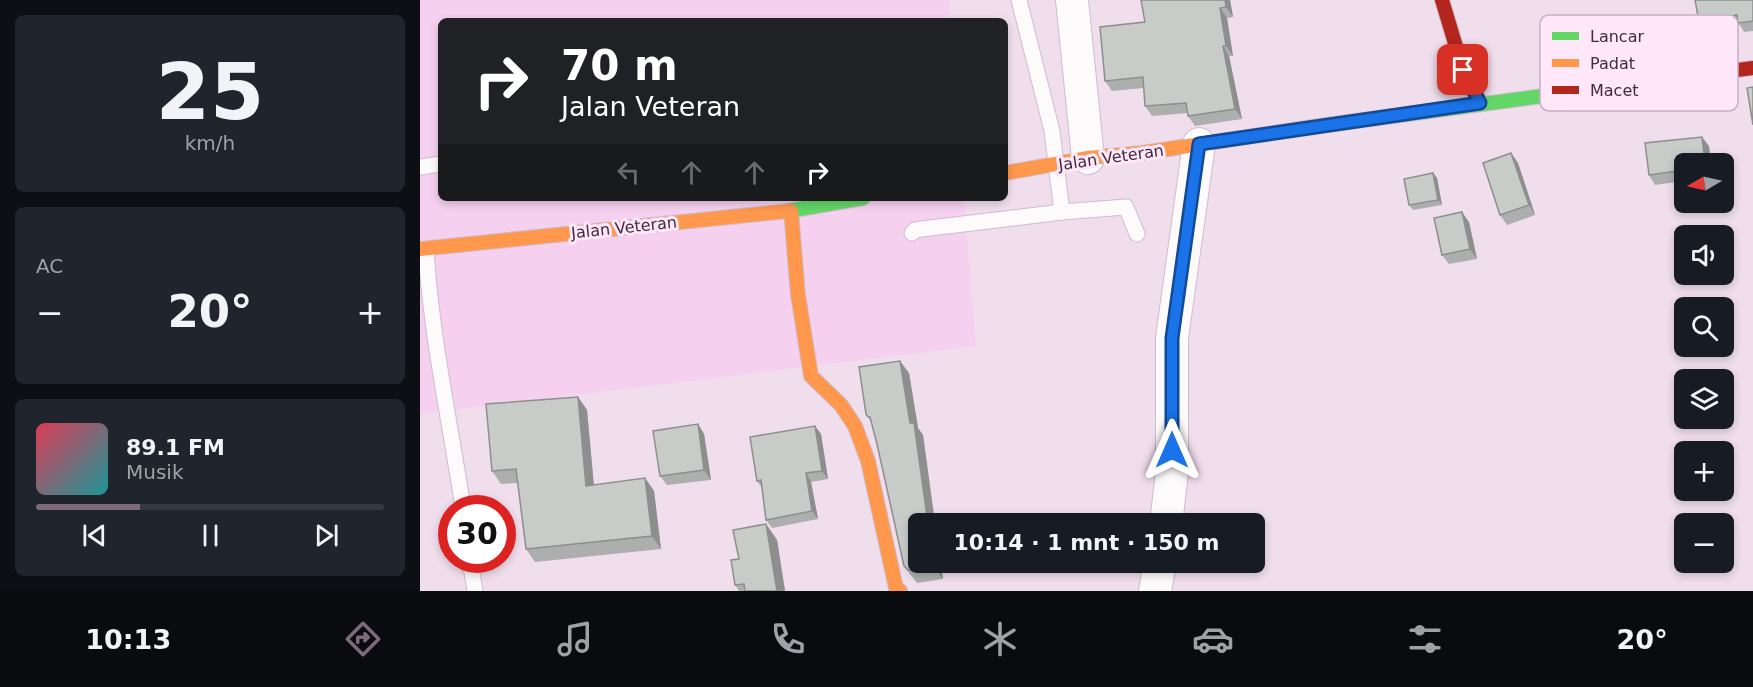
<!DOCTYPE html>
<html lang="id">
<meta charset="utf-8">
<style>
body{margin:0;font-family:"DejaVu Sans",sans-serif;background:#20242c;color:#f1f3f6;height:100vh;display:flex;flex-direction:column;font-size:22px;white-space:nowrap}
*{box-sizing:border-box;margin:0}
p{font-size:20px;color:#9ea1a6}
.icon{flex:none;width:33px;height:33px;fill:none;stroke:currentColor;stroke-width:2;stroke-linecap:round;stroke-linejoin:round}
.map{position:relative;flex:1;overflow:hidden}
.drawer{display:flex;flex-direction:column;gap:15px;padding:15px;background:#0d0f14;width:420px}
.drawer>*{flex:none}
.banner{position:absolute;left:18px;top:18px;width:570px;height:183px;border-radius:9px;box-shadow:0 3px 9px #0003;background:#202124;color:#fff;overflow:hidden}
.needle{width:39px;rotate:261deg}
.fabs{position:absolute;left:1254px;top:153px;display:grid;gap:12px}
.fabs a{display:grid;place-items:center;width:60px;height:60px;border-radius:9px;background:#171b24;box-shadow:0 3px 9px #0003;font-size:30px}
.speed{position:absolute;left:18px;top:495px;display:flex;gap:12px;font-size:30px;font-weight:700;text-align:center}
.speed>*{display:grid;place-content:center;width:78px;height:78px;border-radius:50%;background:#171b24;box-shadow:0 3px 9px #0003;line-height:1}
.speed .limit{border:9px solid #d22;background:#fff;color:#111}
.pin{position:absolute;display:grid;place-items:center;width:51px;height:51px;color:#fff;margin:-26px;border-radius:12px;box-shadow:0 3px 9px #0006}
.me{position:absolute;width:66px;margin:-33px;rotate:0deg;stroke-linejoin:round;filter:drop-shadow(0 0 4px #0008)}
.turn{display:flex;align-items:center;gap:21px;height:126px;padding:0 24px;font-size:27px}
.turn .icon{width:78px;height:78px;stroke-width:2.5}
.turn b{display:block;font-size:42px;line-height:51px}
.lanes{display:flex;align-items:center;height:57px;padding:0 24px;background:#0003;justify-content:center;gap:30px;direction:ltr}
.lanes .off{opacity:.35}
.big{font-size:45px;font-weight:600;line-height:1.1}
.drawer .card{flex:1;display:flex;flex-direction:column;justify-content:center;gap:9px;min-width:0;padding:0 21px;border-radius:9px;background:#20242c}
.drawer .dial{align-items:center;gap:0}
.dial b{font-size:78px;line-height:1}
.song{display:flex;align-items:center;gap:18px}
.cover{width:72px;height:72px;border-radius:9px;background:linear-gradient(135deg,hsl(350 70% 55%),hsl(180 70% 35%))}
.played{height:6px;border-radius:3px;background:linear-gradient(90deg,#7f6a7b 30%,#363941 30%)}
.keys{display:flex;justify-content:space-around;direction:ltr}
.heat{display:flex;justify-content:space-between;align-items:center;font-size:33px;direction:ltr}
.trip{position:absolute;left:488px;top:513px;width:357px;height:60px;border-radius:9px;background:#171b24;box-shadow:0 3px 9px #0003;font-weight:600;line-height:60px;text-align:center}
.menu{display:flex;height:96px;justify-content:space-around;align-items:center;background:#090b0e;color:#9ea1a6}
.menu .icon{width:42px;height:42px}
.menu .selected{color:#7f6a7b}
.menu b{font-size:27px;color:#f1f3f6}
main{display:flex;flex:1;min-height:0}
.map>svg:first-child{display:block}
.built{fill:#f5d1ef}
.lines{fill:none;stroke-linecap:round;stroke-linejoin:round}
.lane-casing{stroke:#cfbccc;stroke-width:17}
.street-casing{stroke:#cfbccc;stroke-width:34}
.fast-casing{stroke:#cfbccc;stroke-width:16}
.slow-casing{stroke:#cfbccc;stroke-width:16}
.jam-casing{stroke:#cfbccc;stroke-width:16}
.lane{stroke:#fdfafc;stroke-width:15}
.street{stroke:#fdfafc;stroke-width:32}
.fast{stroke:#63d668;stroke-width:14}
.slow{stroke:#ff974d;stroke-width:14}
.jam{stroke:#b3261e;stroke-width:14}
.wall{fill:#acafad}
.shaded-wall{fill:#8c8f8d}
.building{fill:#c8ccc9;stroke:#8c8f8d;stroke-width:1.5}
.route-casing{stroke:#114b97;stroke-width:15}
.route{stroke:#1a73e8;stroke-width:10}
.labels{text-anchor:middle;stroke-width:6;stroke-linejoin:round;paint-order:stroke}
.street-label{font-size:16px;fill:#422b3e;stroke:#ffe7fa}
.key{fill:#ffe7fa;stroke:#c6afc2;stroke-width:1.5}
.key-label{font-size:16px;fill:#422b3e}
</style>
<main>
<section class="drawer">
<div class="card dial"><b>25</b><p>km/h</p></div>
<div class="card"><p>AC</p>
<div class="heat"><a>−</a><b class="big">20°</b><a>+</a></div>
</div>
<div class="card">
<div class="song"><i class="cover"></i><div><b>89.1 FM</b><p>Musik</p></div></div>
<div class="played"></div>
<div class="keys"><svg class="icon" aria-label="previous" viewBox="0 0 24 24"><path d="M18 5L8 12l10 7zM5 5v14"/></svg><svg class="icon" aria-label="pause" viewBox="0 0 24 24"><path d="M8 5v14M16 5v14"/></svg><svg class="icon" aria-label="next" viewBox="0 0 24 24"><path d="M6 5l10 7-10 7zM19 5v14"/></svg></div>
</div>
</section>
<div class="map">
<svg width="1333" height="591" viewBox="0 0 1333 591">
<rect width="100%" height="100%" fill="#f1deed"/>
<polygon class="built" points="0,0 529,0 530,21 21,21 21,198 544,198 556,346 0,414"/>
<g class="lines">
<defs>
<g id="lane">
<polyline points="599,0 632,131 642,212 706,207 717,234"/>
<polyline points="0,167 21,164"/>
<polyline points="492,233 495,230 502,229 642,212"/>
<path d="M6,249c5,87 24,173 37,259"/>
<polyline points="50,560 55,591"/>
</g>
<g id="street">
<polyline points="652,0 668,158"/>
<polyline points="746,524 752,472 752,338 779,144"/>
<polyline points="735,591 740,562"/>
</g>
<g id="fast">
<polyline points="906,125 1242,80"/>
<polyline points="368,211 443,198"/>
</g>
<g id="slow">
<polyline points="585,173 668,158 722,153 906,125"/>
<polyline points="371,211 378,295 391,376 421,405 435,426 448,461 476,588 480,591"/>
<polyline points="0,249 368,211"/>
</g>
<g id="jam">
<polyline points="1022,0 1043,70 1060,103"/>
<polyline points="1242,80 1333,68"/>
</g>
</defs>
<use href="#lane" class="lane-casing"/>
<use href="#street" class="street-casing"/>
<use href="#fast" class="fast-casing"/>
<use href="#slow" class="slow-casing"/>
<use href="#jam" class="jam-casing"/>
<use href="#lane" class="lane"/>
<use href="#street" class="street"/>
<use href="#fast" class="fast"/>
<use href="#slow" class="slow"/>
<use href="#jam" class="jam"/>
</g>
<g class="wall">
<polygon points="810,0 813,17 807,18 813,56 809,56 822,119 775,126 768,116 768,113 732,116 725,106 724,88 692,91 685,81"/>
<polygon points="1333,0 1333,31 1324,32 1320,25 1286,32 1279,22"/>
<polygon points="1289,146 1291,164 1264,164 1264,181 1235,185 1229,175"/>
<polygon points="1091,153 1098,163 1115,215 1087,225 1080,215"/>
<polygon points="1013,173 1017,178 1022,205 993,210 989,205"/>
<polygon points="1049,222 1057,259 1029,264 1022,255"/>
<polygon points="489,373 498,428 503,435 523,579 497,583 484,566 457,444 451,422 448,417"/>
<polygon points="158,397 167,410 174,485 225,478 234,491 241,549 115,562 106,549 98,483 81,484 72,471"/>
<polygon points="278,424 284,434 291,480 247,485 240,476"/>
<polygon points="395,426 401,434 408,479 391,482 398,519 352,528 346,520 342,488 337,481"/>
<polygon points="346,524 357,540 365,591 319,591 315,585 319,559"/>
</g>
<g class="shaded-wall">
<polygon points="805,0 810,0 813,17 806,7"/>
<polygon points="800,8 807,18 813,56 806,46"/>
<polygon points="803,46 809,56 822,119 815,109"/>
<polygon points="1282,137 1289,146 1291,164 1285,164"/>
<polygon points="1091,153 1098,163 1115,215 1109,205"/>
<polygon points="1013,173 1017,178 1022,205 1018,200"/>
<polygon points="1042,212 1049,222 1057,259 1050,249"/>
<polygon points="480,361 489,373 498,428 503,435 515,524 508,524"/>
<polygon points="158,397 167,410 175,499 166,486"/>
<polygon points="278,424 284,434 291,480 284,470"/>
<polygon points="395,426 401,434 408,479 402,471"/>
<polygon points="386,473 391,482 398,519 392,511"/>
<polygon points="225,478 234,491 241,549 232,536"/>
<polygon points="346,524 357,540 365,591 357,591"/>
<polygon points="513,562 520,562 523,579 514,567"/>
</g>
<g class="building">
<polygon points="721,0 805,0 806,7 800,8 806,46 803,46 815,109 768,116 766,103 725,106 723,77 685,81 680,27 725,22"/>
<polygon points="1275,0 1333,0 1333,21 1318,23 1317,15 1279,22"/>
<polygon points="1333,87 1333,125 1327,88"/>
<polygon points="1282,137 1285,164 1264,164 1264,170 1229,175 1225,143"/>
<polygon points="1091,153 1109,205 1080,215 1063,163"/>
<polygon points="1013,173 1018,200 989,205 984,179"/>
<polygon points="1042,212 1050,249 1022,255 1014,218"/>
<polygon points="480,361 490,423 494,423 508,524 498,524 498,562 513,562 514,567 488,570 484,566 457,444 450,417 448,417 446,414 439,367"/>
<polygon points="158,397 166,486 225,478 232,536 106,549 96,469 72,471 66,404"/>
<polygon points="278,424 284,470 240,476 233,431"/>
<polygon points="395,426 402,471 386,473 392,511 346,520 341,480 337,481 330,437"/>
<polygon points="346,524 357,591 325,591 324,584 315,585 311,560 319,559 313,530"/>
</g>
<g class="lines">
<defs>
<polyline id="route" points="752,450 752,338 779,144 1060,103 1043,70"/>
</defs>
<use href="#route" class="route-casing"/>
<use href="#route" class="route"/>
</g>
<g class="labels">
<g class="street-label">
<text transform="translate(691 157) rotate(-8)" y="6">Jalan Veteran</text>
<text transform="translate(204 227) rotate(-6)" y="6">Jalan Veteran</text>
</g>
</g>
<rect x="1120" y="15" width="198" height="96" rx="9" class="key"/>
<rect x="1132" y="32" width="27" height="8" fill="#63d668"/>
<rect x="1132" y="59" width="27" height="8" fill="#ff974d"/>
<rect x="1132" y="86" width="27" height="8" fill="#b3261e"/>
<g class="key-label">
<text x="1170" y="42">Lancar</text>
<text x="1170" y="69">Padat</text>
<text x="1170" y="96">Macet</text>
</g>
</svg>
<div class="fabs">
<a><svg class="needle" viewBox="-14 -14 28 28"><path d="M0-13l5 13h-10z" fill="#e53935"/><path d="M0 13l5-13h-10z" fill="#9ea1a6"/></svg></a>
<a><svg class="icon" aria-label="sound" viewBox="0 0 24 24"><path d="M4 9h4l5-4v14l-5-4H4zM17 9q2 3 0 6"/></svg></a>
<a><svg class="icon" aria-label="search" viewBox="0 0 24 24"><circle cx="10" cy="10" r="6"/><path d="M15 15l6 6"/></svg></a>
<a><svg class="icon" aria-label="layers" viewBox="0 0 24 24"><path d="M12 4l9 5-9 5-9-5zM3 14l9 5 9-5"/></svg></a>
<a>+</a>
<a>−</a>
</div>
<div class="speed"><div class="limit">30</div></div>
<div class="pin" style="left:1043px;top:70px;background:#d93025"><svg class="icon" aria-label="arrive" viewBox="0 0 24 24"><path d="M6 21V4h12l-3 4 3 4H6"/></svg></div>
<svg class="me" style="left:752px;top:450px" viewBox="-20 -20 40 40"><path d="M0-17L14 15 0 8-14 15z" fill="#1a73e8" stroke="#fff" stroke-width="4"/></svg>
<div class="trip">10:14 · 1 mnt · 150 m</div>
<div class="banner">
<div class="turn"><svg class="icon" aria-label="right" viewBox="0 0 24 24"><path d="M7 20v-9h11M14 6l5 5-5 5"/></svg><div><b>70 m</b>Jalan Veteran</div></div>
<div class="lanes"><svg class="icon off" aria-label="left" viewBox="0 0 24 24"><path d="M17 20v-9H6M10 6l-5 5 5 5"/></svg><svg class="icon off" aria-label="ahead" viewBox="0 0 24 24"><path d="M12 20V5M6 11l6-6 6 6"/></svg><svg class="icon off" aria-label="ahead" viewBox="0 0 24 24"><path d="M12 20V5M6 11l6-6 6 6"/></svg><svg class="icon" aria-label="right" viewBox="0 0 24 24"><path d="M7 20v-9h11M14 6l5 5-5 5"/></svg></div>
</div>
</div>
</main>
<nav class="menu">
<b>10:13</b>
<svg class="icon selected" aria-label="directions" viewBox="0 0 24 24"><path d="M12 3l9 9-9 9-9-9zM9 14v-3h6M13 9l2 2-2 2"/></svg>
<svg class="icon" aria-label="music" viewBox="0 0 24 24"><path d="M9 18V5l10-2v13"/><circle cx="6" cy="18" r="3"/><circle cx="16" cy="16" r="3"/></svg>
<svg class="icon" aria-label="phone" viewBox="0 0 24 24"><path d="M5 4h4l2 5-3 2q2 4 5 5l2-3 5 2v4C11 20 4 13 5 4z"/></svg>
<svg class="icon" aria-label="climate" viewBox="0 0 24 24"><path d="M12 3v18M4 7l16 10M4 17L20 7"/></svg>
<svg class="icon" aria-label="car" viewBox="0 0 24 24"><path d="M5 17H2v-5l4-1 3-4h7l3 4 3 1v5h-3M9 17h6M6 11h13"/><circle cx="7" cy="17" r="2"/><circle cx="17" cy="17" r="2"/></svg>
<svg class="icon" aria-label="filters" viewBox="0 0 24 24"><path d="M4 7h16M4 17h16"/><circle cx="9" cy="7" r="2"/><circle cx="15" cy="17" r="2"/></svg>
<b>20°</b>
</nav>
